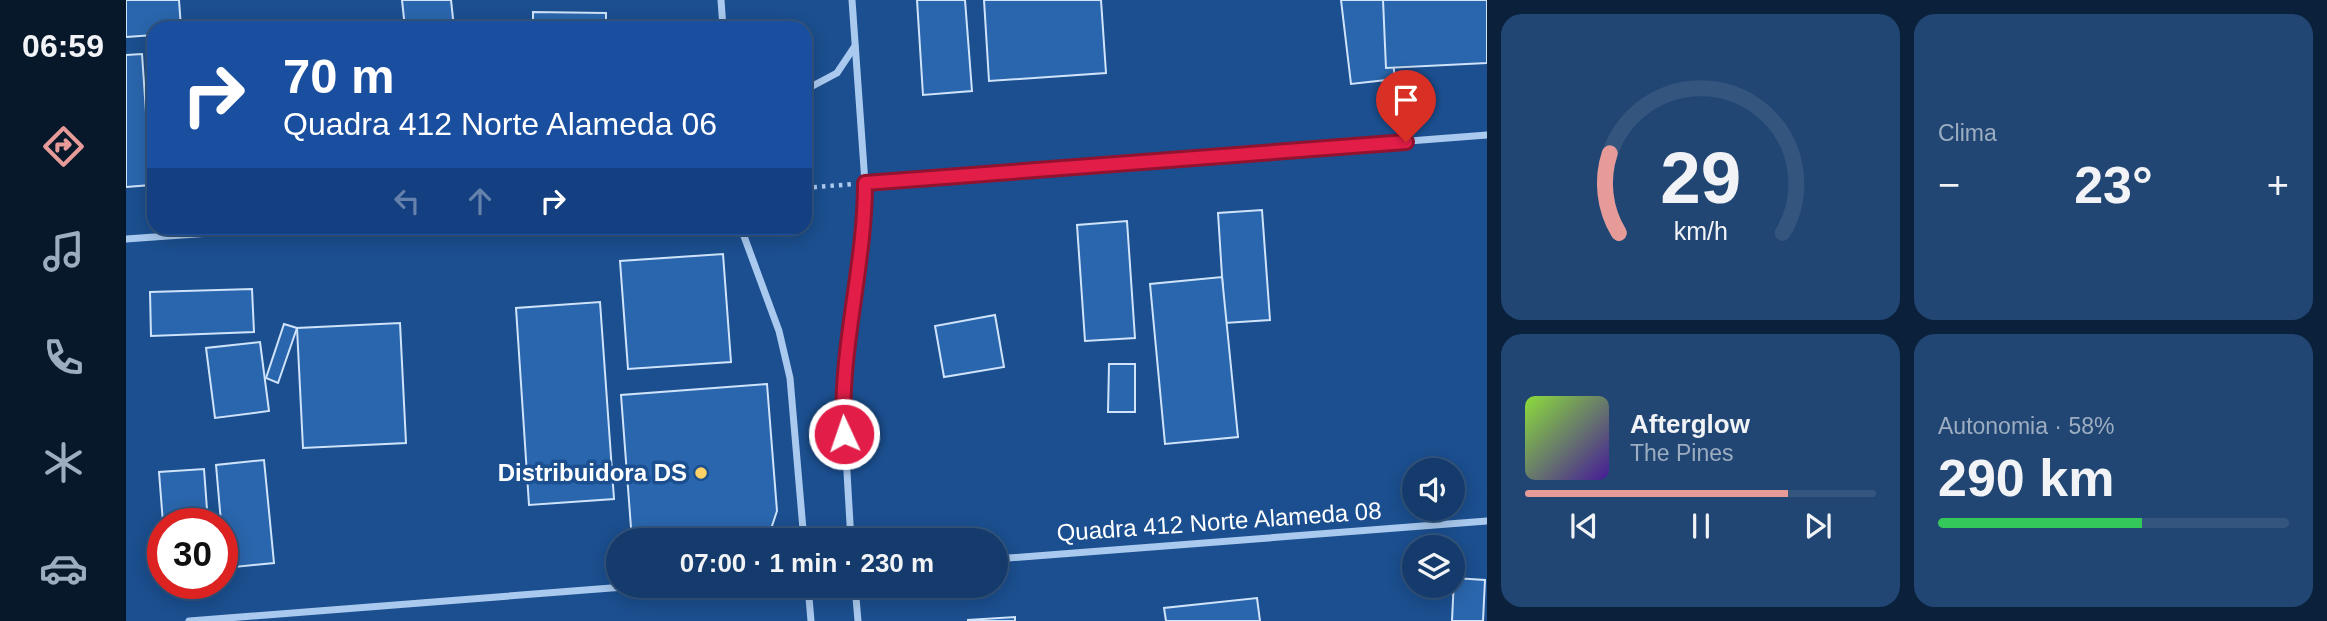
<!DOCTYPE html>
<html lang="pt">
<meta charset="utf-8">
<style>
body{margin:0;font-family:Helvetica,sans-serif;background:#214673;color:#f1f3f6;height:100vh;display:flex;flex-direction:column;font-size:26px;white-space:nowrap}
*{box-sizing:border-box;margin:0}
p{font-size:23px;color:#9dadc1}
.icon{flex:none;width:38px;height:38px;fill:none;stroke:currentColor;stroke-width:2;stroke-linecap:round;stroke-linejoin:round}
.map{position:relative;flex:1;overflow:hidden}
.sheet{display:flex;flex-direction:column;gap:14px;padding:14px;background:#0b203b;width:840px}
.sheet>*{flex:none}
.hud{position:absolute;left:21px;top:21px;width:665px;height:214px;border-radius:21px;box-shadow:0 4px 18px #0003,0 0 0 2px #33557e;background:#1a4fa0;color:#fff;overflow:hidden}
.buttons{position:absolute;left:1276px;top:458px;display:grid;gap:14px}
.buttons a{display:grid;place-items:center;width:63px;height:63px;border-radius:50%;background:#143b6b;box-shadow:0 4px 18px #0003,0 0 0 2px #33557e;font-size:35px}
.speed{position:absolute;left:21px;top:508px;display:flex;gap:14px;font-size:35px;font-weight:700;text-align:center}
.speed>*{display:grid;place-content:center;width:91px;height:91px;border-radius:50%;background:#143b6b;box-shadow:0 4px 18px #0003,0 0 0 2px #33557e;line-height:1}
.speed .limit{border:10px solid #d22;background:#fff;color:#111}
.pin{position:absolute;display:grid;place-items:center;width:60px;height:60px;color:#fff;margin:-72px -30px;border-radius:50% 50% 50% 0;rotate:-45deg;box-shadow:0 0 7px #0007}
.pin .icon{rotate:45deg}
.me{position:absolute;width:77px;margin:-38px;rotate:357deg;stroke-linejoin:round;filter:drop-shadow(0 0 5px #0008)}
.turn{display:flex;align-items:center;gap:24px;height:147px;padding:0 21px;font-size:32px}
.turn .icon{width:91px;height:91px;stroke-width:2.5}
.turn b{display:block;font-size:49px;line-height:60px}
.lanes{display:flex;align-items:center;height:66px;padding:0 21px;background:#0003;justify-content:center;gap:35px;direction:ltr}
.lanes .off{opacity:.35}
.big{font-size:52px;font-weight:700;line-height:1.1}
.sheet .tile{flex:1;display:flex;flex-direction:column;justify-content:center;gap:10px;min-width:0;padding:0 24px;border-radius:21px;background:#214673}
.sheet .dial{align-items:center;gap:0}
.dial svg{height:182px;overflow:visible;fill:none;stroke:#33557e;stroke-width:7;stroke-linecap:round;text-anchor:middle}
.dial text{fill:#f1f3f6;stroke:none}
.song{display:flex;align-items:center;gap:21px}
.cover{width:84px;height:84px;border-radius:10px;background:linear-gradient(135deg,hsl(90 70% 55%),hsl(260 70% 35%))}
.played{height:7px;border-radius:4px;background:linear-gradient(90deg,#e69b98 75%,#33557e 75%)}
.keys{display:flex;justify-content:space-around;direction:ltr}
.heat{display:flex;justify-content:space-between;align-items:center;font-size:38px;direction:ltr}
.charge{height:10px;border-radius:5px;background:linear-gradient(90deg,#34c759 58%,#33557e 0)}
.sheet .tiles{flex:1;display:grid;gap:14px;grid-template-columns:repeat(2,1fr)}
.trip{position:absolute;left:480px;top:528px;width:402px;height:70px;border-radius:35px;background:#143b6b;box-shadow:0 4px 18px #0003,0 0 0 2px #33557e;font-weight:700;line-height:70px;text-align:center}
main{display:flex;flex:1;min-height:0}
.tabs{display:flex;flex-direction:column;width:126px;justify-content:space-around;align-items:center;background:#08182b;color:#9dadc1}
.tabs .icon{width:49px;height:49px}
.tabs .selected{color:#e69b98}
.tabs b{font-size:32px;color:#f1f3f6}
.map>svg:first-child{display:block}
.building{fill:#2a66ad;stroke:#cfe3fa;stroke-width:2}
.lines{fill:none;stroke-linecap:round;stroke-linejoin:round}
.path{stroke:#a9c9ee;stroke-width:4.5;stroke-dasharray:3.5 5;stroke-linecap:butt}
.minor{stroke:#a9c9ee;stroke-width:7}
.route-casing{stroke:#92132f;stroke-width:18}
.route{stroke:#e11d48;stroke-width:12}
.poi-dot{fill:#ffd166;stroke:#1b4f8f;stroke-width:2.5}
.labels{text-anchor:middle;stroke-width:7;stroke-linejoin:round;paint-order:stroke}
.poi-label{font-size:24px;font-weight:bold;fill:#fff;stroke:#1b4f8f;text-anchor:end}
.street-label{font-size:24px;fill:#fff;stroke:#1b4f8f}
</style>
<main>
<nav class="tabs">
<b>06:59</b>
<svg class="icon selected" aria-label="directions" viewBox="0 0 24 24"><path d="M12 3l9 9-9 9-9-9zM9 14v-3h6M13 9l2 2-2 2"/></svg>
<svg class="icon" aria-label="music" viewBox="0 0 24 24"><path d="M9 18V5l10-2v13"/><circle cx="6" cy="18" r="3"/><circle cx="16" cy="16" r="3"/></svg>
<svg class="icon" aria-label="phone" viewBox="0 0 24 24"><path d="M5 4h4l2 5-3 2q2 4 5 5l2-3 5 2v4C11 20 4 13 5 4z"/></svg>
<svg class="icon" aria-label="climate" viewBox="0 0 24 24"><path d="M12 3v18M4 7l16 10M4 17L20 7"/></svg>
<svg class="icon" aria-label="car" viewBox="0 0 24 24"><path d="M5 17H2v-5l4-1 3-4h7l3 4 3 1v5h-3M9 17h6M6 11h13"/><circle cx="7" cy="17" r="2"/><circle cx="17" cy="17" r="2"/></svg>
</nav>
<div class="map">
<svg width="1361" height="621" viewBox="0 0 1361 621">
<rect width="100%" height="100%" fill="#1b4f8f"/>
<g class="building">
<polygon points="0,0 53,0 55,28 28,28 28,35 0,37"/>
<polygon points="276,0 325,0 328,28 279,28"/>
<polygon points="791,0 839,0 846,91 797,95"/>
<polygon points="858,0 975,0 980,73 863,81"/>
<polygon points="1215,0 1260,0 1269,79 1225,84"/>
<polygon points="1257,0 1361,0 1361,63 1260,68"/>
<polygon points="407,12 480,13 480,28 407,28"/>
<polygon points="16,54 25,185 0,187 0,55"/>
<polygon points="1136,210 1144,320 1099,323 1092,213"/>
<polygon points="1001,221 1009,338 959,341 951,225"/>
<polygon points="597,254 605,362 502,369 494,261"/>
<polygon points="1096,277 1112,437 1039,444 1024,284"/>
<polygon points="126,289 128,332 25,336 24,292"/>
<polygon points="474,302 488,499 403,505 390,308"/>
<polygon points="869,315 878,367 818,377 809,326"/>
<polygon points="274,323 280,443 177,448 171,328"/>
<polygon points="158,324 171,328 152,383 140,378"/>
<polygon points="134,342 143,411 89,418 80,348"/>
<polygon points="983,364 1009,364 1009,412 982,412"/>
<polygon points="641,384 651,511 643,535 637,541 506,541 495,395"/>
<polygon points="138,460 148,563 99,568 90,465"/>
<polygon points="78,469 82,523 37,523 33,472"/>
<polygon points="1328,578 1359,580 1357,621 1326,621"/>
<polygon points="1131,598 1134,621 1040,621 1038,608"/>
<polygon points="889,617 889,621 842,621 842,620"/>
</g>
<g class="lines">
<polyline class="path" points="679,188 727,184"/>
<g class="minor">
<polyline points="595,0 597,28"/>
<polyline points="679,90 711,73 729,46"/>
<polyline points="739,183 1361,135"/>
<polyline points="615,228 653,331 664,378 678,541"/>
<polyline points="0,239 155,228"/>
<polyline points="725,541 716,386 734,256 739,183 726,0"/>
<polyline points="870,559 1361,521"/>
<polyline points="682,586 685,621"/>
<polyline points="729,586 732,621"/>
<polyline points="63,621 511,586"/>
</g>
</g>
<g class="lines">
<defs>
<path id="route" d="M718,434c-5,-84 21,-166 21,-251l541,-41"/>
</defs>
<use href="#route" class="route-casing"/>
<use href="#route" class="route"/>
</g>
<circle class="poi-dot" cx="575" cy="473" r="7"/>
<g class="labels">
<g class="poi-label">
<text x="561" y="481">Distribuidora DS</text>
</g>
<g class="street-label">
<text transform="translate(1093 522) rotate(-4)" y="8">Quadra 412 Norte Alameda 08</text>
</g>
</g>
</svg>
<div class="buttons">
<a><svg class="icon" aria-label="sound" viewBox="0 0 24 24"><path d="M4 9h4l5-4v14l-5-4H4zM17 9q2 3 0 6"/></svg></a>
<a><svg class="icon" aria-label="layers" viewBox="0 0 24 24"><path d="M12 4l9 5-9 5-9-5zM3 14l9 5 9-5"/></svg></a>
</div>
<div class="speed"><div class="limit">30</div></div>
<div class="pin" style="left:1280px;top:142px;background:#d93025"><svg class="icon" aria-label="arrive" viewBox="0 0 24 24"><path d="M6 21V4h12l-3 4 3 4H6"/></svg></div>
<svg class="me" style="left:718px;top:434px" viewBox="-20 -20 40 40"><circle r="17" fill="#e11d48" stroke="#fff" stroke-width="3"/><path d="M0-11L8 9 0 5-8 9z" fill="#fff"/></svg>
<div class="trip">07:00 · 1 min · 230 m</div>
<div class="hud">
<div class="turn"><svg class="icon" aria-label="right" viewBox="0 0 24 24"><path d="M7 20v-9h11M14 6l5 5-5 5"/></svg><div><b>70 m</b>Quadra 412 Norte Alameda 06</div></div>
<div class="lanes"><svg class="icon off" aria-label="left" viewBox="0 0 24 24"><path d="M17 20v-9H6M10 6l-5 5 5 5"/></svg><svg class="icon off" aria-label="ahead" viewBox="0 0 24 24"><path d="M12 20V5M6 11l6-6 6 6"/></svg><svg class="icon" aria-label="right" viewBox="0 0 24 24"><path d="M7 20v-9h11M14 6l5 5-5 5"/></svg></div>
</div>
</div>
<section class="sheet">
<div class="tiles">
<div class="tile dial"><svg viewBox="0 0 100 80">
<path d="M14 69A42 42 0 1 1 86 69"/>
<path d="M14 69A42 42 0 0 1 10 34" stroke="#e69b98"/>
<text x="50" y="56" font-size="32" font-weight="700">29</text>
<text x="50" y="72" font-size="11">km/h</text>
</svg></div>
<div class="tile"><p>Clima</p>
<div class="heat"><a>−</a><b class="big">23°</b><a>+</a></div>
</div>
<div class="tile">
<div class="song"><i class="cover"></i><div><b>Afterglow</b><p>The Pines</p></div></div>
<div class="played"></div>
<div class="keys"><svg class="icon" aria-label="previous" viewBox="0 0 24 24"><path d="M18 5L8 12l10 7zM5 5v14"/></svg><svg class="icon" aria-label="pause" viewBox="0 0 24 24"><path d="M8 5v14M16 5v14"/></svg><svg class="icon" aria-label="next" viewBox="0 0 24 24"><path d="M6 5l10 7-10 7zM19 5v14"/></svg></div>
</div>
<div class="tile"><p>Autonomia · 58%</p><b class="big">290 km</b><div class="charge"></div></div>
</div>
</section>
</main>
